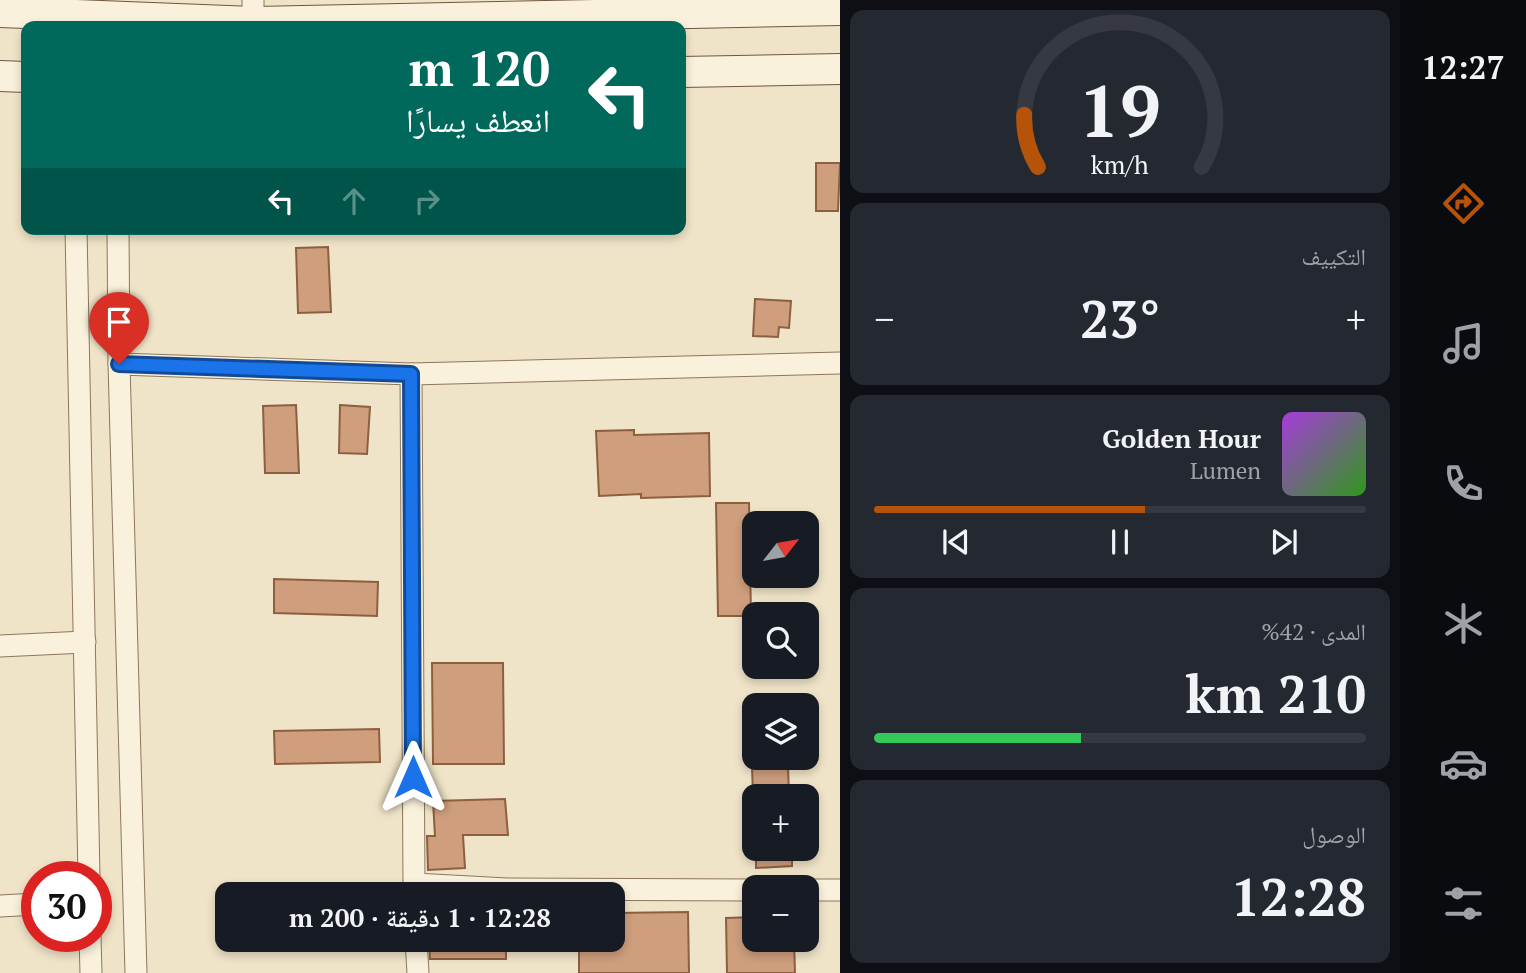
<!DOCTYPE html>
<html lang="ar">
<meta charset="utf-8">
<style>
body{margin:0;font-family:"PT Serif","Noto Naskh Arabic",serif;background:#242831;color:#f1f3f6;direction:rtl;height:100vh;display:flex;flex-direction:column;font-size:26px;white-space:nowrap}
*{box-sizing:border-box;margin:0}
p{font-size:23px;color:#9ea1a6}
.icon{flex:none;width:38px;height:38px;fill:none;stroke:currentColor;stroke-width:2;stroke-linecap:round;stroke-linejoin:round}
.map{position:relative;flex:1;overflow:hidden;direction:ltr}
.details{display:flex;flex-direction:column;gap:10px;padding:10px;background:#0d0f14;width:560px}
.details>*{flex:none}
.hud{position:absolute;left:21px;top:21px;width:665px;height:214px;border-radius:14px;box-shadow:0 4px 10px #0003;direction:rtl;background:#00695c;color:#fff;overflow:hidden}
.needle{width:46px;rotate:59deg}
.controls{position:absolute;left:742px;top:511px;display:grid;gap:14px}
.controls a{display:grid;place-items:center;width:77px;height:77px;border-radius:14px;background:#171b24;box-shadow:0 4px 10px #0003;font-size:35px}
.speed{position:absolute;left:21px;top:861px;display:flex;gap:14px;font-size:35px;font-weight:700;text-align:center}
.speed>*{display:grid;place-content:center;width:91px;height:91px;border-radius:50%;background:#171b24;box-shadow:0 4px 10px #0003;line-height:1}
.speed .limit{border:10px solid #d22;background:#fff;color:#111}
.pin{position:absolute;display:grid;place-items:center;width:60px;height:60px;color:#fff;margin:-72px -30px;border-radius:50% 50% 50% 0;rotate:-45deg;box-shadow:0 0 7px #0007}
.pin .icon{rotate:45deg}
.me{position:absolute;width:77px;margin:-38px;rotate:0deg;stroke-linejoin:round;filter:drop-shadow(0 0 5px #0008)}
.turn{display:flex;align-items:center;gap:24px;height:147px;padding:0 21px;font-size:32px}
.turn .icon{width:91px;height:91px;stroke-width:2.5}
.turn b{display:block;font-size:49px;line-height:60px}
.lanes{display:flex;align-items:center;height:66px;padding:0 21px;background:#0003;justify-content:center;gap:35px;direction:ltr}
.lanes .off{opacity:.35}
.big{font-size:52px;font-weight:600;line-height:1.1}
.details .tile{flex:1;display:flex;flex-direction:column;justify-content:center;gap:10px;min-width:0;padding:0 24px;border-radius:14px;background:#242831}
.details .dial{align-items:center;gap:0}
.dial svg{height:182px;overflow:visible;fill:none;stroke:#363941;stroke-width:7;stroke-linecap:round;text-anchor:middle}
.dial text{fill:#f1f3f6;stroke:none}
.song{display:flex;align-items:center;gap:21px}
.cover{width:84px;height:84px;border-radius:10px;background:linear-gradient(135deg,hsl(280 70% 55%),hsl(110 70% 35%))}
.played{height:7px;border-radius:4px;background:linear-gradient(90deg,#b45309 55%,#363941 55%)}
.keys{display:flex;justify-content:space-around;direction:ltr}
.heat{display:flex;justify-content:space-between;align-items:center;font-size:38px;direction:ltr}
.charge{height:10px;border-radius:5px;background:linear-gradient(90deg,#34c759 42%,#363941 0)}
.trip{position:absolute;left:215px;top:882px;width:410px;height:70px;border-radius:14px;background:#171b24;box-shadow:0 4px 10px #0003;font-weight:600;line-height:70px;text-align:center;direction:rtl}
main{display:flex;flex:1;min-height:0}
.dock{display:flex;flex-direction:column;width:126px;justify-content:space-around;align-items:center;background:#090b0e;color:#9ea1a6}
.dock .icon{width:49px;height:49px}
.dock .on{color:#b45309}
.dock b{font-size:32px;color:#f1f3f6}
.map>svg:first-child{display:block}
.building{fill:#cf9f7d;stroke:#8d5f41;stroke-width:2}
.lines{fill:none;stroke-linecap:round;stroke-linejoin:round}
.minor-casing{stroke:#8d765c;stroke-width:23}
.secondary-casing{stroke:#6f573f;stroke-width:32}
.minor{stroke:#faf1dc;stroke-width:21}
.secondary{stroke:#faf1dc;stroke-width:30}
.route-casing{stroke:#114b97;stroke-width:18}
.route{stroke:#1a73e8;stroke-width:12}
</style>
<main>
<nav class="dock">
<b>12:27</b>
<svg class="icon on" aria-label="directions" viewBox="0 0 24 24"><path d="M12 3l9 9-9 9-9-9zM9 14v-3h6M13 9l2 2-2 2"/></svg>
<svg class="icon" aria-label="music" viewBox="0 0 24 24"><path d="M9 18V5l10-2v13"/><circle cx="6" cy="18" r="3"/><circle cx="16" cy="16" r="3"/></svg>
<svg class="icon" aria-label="phone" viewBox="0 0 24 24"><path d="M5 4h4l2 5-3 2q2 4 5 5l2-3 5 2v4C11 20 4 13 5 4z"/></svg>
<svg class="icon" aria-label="climate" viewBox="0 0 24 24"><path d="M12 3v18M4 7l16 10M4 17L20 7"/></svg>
<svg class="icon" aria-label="car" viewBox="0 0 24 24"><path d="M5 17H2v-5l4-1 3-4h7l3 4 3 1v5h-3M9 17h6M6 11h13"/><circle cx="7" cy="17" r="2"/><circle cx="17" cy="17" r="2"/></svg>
<svg class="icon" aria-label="filters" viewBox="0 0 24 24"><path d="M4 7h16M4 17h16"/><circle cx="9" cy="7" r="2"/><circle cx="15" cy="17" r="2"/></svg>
</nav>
<section class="details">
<div class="tile dial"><svg viewBox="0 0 100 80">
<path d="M14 69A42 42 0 1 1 86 69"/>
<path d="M14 69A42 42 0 0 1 8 46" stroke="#b45309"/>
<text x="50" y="56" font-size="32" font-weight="700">19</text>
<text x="50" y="72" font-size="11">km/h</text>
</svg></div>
<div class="tile"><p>التكييف</p>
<div class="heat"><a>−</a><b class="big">23°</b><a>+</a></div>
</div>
<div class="tile">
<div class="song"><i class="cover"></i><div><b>Golden Hour</b><p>Lumen</p></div></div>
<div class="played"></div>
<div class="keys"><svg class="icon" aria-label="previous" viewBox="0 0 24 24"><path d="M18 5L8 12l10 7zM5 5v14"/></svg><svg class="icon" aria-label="pause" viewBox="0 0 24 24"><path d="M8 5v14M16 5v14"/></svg><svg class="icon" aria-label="next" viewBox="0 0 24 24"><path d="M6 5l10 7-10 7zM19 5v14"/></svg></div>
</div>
<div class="tile"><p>المدى · 42%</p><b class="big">210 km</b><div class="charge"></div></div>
<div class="tile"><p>الوصول</p><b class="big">12:28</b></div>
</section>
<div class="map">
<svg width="840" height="973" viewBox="0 0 840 973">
<rect width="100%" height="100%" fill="#f0e4c8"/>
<g class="building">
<polygon points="816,163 840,163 838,211 816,211"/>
<polygon points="328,247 331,312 298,313 296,248"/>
<polygon points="755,299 791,301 789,328 779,327 778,337 753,336"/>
<polygon points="296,405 299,473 265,473 263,406"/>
<polygon points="340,405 370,407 367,454 339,453"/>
<polygon points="634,430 634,435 709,433 710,496 641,498 641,494 599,496 596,431"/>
<polygon points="716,503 749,503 751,616 718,616"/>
<polygon points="274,579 378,582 377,616 274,613"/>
<polygon points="432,663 503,663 504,764 433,764"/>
<polygon points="379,729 380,762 275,764 274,731"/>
<polygon points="788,766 789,796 753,796 752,767"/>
<polygon points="505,799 508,835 463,835 465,868 428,870 427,836 435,836 433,801"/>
<polygon points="756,849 792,849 792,866 756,868"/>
<polygon points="688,912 689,973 579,973 579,940 612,940 612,913"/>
<polygon points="754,917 754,940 794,940 795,973 727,973 726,918"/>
<polygon points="429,940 506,940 506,959 430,959"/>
</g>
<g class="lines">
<defs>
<g id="minor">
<polyline points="253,0 253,22"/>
<polyline points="76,229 89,877"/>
<polyline points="118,229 119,364 136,973"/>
<polyline points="119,364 411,374"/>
<polyline points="0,646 85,642"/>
<polyline points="414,884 411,374 840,363"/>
<polyline points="807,890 840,890"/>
<polyline points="414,894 414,884 507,889 754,890"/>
<polyline points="0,906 37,904"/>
<polyline points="90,936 91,973"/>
<polyline points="416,940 418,973"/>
</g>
<g id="secondary">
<polyline points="0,12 253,22 840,10"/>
<polyline points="681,72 840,69"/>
<polyline points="0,76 26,77"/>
</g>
</defs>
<use href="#minor" class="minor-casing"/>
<use href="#secondary" class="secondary-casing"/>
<use href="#minor" class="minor"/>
<use href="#secondary" class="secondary"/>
</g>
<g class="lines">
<defs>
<polyline id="route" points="119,364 411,374 413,777"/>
</defs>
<use href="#route" class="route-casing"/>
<use href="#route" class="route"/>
</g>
</svg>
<div class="controls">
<a><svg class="needle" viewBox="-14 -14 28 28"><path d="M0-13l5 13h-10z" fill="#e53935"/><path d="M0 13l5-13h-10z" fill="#9ea1a6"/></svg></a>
<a><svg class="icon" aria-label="search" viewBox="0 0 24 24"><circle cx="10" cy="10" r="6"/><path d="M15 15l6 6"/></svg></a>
<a><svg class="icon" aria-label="layers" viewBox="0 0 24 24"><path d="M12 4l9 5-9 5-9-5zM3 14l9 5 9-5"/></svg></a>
<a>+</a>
<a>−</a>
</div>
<div class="speed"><div class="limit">30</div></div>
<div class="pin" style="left:119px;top:364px;background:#d93025"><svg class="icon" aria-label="arrive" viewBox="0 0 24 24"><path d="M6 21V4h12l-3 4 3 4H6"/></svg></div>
<svg class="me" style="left:413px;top:777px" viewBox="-20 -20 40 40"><path d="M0-17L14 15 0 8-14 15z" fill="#1a73e8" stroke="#fff" stroke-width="4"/></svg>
<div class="trip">12:28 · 1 دقيقة · 200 m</div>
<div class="hud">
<div class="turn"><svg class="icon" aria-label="left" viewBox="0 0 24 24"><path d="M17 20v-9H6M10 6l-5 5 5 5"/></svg><div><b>120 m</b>انعطف يسارًا</div></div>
<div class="lanes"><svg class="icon" aria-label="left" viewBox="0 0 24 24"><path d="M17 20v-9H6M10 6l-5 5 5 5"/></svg><svg class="icon off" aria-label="ahead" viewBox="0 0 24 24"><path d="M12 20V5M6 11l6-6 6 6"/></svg><svg class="icon off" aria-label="right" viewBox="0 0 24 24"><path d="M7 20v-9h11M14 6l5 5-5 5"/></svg></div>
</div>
</div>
</main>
